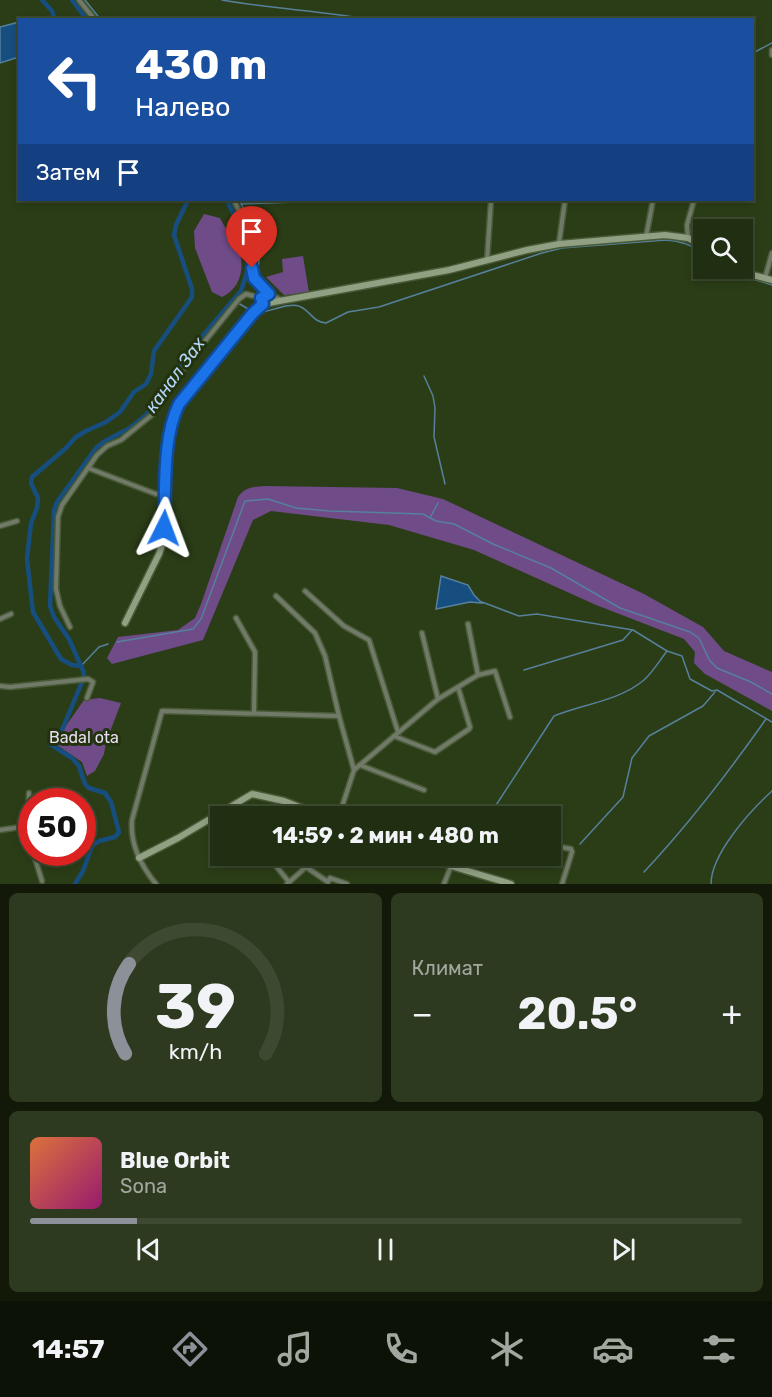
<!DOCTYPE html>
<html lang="ru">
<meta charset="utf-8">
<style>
body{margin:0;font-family:Rubik,sans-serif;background:#2d3a1f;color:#f1f3f6;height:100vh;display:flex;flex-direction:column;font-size:22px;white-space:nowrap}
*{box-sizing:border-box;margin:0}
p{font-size:20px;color:#a2a89f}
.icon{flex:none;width:33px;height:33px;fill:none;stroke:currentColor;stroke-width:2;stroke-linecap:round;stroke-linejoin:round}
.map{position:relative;height:884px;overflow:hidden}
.sheet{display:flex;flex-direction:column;gap:9px;padding:9px;background:#121909;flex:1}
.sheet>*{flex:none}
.banner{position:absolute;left:18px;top:18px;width:736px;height:183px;border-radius:0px;box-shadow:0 3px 9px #0003,0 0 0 2px #3d4a31;background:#1a4fa0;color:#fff;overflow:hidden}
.buttons{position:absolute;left:693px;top:219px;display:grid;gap:12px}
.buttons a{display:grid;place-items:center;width:60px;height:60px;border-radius:0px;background:#202e11;box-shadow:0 3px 9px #0003,0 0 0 2px #3d4a31;font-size:30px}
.speed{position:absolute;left:18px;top:788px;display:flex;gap:12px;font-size:30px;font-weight:700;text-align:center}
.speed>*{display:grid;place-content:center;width:78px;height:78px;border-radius:50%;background:#202e11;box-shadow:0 3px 9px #0003,0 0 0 2px #3d4a31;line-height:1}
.speed .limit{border:9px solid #d22;background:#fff;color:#111}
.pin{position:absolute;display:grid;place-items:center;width:51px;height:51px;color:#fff;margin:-62px -26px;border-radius:50% 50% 50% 0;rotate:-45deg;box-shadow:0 0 6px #0007}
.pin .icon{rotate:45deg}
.me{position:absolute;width:66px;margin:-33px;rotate:3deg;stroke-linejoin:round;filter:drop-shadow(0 0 4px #0008)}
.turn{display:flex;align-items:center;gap:21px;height:126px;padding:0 18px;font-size:27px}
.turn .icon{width:78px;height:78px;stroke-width:2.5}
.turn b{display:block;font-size:42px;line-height:51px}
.then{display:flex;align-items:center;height:57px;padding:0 18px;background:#0003;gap:12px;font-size:22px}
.big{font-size:45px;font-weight:700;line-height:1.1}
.sheet .widget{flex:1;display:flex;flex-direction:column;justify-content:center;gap:9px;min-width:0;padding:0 21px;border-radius:9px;background:#2d3a1f}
.sheet .dial{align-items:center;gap:0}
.dial svg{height:156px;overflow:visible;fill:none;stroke:#3d4a31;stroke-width:7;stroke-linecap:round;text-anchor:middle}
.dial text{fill:#f1f3f6;stroke:none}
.song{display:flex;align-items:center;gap:18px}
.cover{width:72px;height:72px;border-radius:9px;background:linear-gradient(135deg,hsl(20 70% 55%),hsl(320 70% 35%))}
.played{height:6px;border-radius:3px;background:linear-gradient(90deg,#8c9099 15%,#3d4a31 15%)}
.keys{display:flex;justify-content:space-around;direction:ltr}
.heat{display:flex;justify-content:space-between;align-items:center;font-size:33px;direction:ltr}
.sheet .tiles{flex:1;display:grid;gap:9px;grid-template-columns:1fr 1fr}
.widget:last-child{grid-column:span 2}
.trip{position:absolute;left:210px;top:806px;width:351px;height:60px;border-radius:0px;background:#202e11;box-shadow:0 3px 9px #0003,0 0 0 2px #3d4a31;font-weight:700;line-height:60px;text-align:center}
.dock{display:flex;height:96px;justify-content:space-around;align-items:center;background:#0d1207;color:#a2a89f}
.dock .icon{width:42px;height:42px}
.dock .active{color:#8c9099}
.dock b{font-size:27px;color:#f1f3f6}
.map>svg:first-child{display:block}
.green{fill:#6f4b88}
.water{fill:#174e80;stroke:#56809c;stroke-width:1.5}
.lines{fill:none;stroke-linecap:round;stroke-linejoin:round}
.stream{stroke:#56809c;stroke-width:1.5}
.canal{stroke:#174e80;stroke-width:4.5}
.street-casing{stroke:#495a37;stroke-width:7}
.secondary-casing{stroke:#495a37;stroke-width:9}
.street{stroke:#717a68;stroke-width:4}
.secondary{stroke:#91a083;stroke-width:6}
.route-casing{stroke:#114b97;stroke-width:15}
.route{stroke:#1a73e8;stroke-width:10}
.labels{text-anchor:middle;stroke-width:6;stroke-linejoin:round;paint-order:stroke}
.park-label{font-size:16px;fill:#e9ddf3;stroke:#22320c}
.water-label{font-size:18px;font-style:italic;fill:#b2d5f9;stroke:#22320c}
</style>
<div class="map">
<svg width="772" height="884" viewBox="0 0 772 884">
<rect width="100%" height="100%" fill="#2b3d17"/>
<g class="green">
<path d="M204,214l16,4c4,9 11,16 16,24 10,20 7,46 -14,55l-10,-5 -17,-44 -1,-17z"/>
<polygon points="303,256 309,293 284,295 266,277 283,272 282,259"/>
<path d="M265,486l132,2 46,11 201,95 59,33 21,24 48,21v39l-67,-37 -11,-11 1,-11 -11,-13 -88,-34 -122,-55 -85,-25 -118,-14 -18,9 -50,120 -91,24 -5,-6 11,-21 60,-7 17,-12 6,-14 37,-107c7,-10 15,-10 27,-11z"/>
<polygon points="100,698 121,703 106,742 104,754 95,771 87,776 82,762 54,743 84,700"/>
</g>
<g class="water">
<polygon points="19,22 19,57 0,63 0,27"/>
<polygon points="441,576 468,585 474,595 482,603 470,602 436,609"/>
</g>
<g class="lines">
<g class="stream">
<polyline points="85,0 101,20"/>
<path d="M222,0c50,9 101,11 151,20"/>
<polyline points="753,53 772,43"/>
<polyline points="240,200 260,252 258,269 261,279 275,292"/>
<polyline points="241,204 353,200"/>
<polyline points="726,268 732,272 772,285"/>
<polyline points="233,300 250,310"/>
<path d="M258,313c10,-1 34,-12 43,-6 10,5 12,15 25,16l22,-11 31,-5 163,-54 20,-5 104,-8c15,1 25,5 38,13"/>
<polyline points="424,376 433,396 435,408 434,437 445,484"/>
<polyline points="430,518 438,503"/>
<polyline points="482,602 519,616 537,614 633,630 667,651 682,656 690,679 712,691 717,690 772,722"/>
<polyline points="117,642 193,629 201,619 245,501 268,499 296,508 330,511 423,514 436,521 454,524 493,544 551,568 620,608 690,632 699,638 710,661 717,668 751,682 772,694"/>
<polyline points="81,666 99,647 108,644"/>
<polyline points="524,670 623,640 632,630"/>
<path d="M489,816l65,-100c29,-12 65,-15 90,-36 9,-8 16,-20 23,-29"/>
<polyline points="580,844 623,797 632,758 649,736 703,706 715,692"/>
<path d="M644,872c45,-48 84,-99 122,-153"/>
<path d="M711,884c0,-30 39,-73 61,-93"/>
</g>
<g class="canal">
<polyline points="42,0 52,11 55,20"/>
<polyline points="72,0 87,20"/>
<polyline points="81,666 72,665 61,659 33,612 27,559 31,523 37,508 38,498 31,483 32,477 65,449 76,437 86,431 106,422 120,412 134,392 146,384 151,374 154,351 192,297 192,289 174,235 176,225 188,200"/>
<polyline points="75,884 83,871 92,846 99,841 115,837 119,832 111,802 105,793 89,788 85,784 79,766 72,758 50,744 51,739 62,730 82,682 84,673 69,639 54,617 50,606 54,511 57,502 96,448 105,441 130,428 146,415 194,346 241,291 248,269 247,249 244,237 227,200"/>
</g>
<defs>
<g id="street">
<polyline points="79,0 95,20"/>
<polyline points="772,50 772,55"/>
<path d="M234,200c6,14 14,28 18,43 2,9 1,15 1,24 -1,17 14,26 28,33"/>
<polyline points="646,237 653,200"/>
<polyline points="688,238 687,225 694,200"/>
<polyline points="559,243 565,200"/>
<polyline points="487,261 491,200"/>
<polyline points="765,278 772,253"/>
<polyline points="88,468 156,494 165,494"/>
<polyline points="0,526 17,521"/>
<polyline points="305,591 344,626 369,640 398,732"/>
<polyline points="276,596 315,633 325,656 339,716"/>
<polyline points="236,618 255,652 254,712"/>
<polyline points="0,619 11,614"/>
<polyline points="468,624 478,675"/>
<polyline points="70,627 60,606 56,589 58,517 62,505 97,455 107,446 121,440 153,414 188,362 239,299 246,294 261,298 263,304"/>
<polyline points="422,633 438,699"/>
<polyline points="0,686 10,687 88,679 93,682 87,698"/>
<polyline points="394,736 435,752 469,729 470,727 458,687"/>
<polyline points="360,765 424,790"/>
<polyline points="227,809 233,816"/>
<polyline points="339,816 354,770 438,699 478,675 495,671 510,717"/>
<polyline points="28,826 32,847"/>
<polyline points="0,830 28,826 29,793"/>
<polyline points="550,845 571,849 572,852 562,884"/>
<polyline points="33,852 42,881"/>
<polyline points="267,855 289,882"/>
<path d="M156,884c-15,-18 -26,-40 -24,-64l30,-109 177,5 15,54"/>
<polyline points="287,884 306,867 328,882 330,878 347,884"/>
<polyline points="444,884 451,866"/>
</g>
<g id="secondary">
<polyline points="739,268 749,274 772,280"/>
<path d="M125,623l34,-69 4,-12c5,-43 -3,-99 16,-138l74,-91 10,-9 186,-34 78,-20 32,-6 106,-9 23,3 16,8"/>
<polyline points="422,855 451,866 511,884"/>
<polyline points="139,858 178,838 252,794 284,801 323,816"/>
</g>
</defs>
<use href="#street" class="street-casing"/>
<use href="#secondary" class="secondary-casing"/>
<use href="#street" class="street"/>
<use href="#secondary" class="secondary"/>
</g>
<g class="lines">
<defs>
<path id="route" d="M164,528c2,-38 -2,-90 15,-124l74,-91 10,-9 -2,-6 8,-4 -15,-16 -2,-10"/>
</defs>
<use href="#route" class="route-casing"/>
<use href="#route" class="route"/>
</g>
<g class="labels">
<g class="park-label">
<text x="84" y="743">Badal ota</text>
</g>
<g class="water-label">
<text transform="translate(175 375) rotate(-54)" y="6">канал Зах</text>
</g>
</g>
</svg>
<div class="buttons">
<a><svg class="icon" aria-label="search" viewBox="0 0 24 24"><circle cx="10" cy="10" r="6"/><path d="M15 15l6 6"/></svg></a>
</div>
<div class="speed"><div class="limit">50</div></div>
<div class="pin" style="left:252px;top:268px;background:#d93025"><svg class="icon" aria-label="arrive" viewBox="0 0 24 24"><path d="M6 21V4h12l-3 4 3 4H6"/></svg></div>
<svg class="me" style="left:164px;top:528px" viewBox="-20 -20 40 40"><path d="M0-17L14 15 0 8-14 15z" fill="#1a73e8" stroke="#fff" stroke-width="4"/></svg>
<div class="trip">14:59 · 2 мин · 480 m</div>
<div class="banner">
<div class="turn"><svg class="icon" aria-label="left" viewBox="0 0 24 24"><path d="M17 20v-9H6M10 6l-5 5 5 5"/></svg><div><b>430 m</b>Налево</div></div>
<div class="then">Затем<svg class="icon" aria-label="arrive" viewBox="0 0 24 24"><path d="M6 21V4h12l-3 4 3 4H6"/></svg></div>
</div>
</div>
<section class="sheet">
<div class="tiles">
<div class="widget dial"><svg viewBox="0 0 100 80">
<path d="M14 69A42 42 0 1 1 86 69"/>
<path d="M14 69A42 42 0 0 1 16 23" stroke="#8c9099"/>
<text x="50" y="56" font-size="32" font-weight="700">39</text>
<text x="50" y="72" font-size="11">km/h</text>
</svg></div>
<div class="widget"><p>Климат</p>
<div class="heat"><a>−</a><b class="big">20.5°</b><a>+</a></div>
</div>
<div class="widget">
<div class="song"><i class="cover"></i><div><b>Blue Orbit</b><p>Sona</p></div></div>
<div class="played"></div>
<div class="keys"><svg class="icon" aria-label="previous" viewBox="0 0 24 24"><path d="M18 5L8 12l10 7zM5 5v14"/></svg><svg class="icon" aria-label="pause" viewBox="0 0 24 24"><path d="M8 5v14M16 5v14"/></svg><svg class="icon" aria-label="next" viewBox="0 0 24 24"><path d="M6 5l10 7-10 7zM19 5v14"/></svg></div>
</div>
</div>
</section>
<nav class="dock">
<b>14:57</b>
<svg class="icon active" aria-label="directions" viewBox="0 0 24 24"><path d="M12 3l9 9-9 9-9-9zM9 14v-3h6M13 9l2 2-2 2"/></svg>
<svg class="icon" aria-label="music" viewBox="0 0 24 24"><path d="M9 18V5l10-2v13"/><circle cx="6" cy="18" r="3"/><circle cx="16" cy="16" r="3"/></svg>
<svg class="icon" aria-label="phone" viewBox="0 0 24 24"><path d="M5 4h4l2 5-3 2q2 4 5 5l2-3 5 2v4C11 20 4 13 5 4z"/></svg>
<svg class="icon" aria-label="climate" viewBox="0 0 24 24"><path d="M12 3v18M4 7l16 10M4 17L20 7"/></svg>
<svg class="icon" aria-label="car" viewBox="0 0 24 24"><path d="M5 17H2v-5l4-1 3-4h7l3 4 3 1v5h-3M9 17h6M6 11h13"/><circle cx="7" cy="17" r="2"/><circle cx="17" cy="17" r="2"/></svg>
<svg class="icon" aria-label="filters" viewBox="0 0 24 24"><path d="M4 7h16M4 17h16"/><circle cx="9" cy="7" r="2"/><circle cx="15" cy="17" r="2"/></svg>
</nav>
